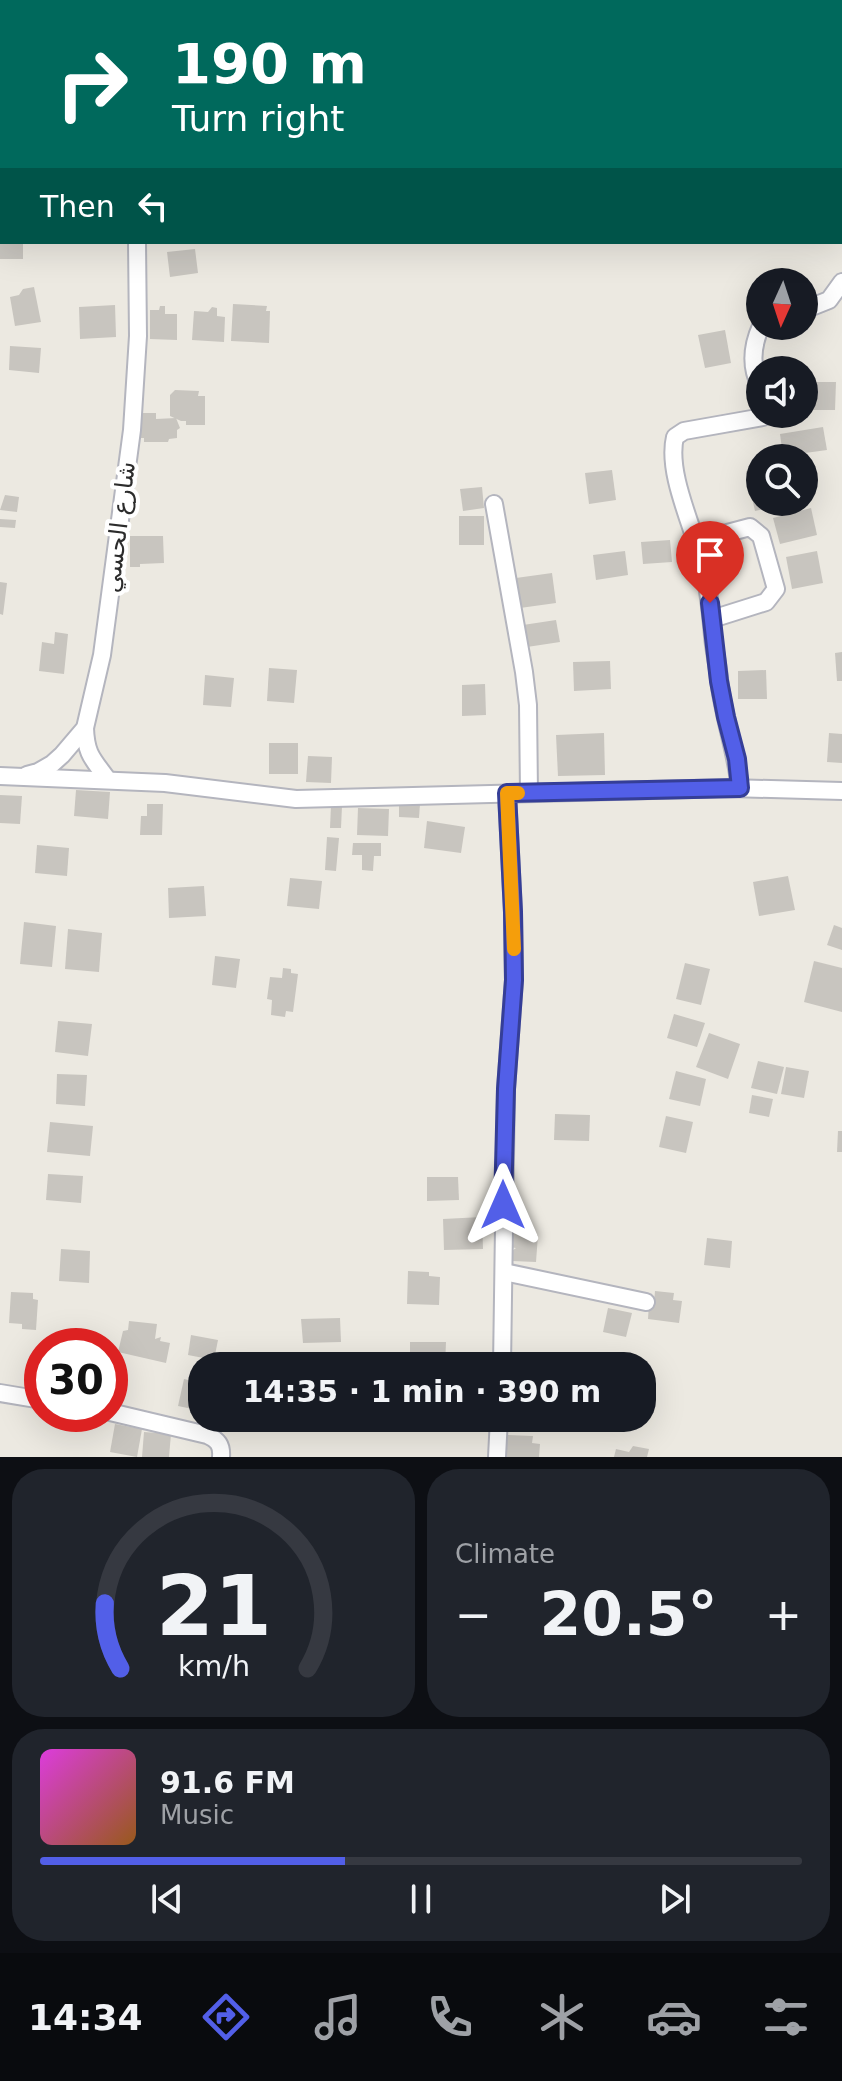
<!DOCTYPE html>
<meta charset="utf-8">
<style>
body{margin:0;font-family:"DejaVu Sans","Noto Sans Arabic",sans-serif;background:#20242c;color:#f1f3f6;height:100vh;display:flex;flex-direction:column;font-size:30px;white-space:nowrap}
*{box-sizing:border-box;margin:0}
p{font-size:26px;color:#9ea1a6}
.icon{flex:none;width:44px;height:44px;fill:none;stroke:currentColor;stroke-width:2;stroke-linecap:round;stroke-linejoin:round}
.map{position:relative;height:1457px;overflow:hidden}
.panel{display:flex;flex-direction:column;gap:12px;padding:12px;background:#0d0f14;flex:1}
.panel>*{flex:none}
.guide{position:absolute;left:0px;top:0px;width:842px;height:244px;box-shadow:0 8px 32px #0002;background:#00695c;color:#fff;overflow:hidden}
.needle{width:52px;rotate:183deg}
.fabs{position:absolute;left:746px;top:268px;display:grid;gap:16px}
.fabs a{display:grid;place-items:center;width:72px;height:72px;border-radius:50%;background:#171b24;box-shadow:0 8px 32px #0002;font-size:40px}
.speed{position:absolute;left:24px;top:1328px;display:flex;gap:16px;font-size:40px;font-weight:700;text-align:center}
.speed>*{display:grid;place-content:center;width:104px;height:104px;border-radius:50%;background:#171b24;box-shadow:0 8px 32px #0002;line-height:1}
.speed .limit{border:12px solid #d22;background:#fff;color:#111}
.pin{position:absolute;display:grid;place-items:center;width:68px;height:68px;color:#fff;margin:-82px -34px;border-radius:50% 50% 50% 0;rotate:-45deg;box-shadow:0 0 8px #0007}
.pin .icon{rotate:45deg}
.me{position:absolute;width:88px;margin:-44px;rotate:0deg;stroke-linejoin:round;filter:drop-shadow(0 0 6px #0008)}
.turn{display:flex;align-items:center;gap:28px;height:168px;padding:0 40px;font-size:36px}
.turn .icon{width:104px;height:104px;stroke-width:2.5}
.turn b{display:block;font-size:56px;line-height:68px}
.then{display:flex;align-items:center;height:76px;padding:0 40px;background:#0003;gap:16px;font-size:30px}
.big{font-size:60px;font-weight:700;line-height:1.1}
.panel .card{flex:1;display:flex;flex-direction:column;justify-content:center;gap:12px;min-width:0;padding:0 28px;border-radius:32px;background:#20242c}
.panel .dial{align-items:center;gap:0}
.dial svg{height:208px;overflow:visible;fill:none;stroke:#363941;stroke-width:7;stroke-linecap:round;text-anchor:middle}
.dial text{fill:#f1f3f6;stroke:none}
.song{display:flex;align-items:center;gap:24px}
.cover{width:96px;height:96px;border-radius:12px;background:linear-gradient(135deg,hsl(300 70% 55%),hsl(30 70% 35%))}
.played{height:8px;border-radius:4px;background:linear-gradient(90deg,#525fe8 40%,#363941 40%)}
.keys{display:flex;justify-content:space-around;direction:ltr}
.heat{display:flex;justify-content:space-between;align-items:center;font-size:44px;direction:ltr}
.panel .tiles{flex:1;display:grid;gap:12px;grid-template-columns:1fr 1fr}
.card:last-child{grid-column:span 2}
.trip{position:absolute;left:188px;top:1352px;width:468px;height:80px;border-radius:32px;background:#171b24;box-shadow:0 8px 32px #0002;font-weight:700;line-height:80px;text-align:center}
.tab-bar{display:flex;height:128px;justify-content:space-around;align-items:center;background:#090b0e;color:#9ea1a6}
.tab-bar .icon{width:56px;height:56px}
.tab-bar .active{color:#525fe8}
.tab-bar b{font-size:36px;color:#f1f3f6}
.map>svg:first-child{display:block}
.building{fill:#c8c5bf}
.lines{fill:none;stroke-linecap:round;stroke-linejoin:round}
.minor-casing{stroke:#b4b5be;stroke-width:20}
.minor{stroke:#fff;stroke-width:16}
.route-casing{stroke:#353e97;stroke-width:20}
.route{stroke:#525fe8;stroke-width:14}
.slow{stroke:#f59e0b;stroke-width:14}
.labels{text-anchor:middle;stroke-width:8;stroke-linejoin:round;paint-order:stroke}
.street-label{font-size:24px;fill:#2c2c2c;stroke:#fff}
</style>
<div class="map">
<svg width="842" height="1457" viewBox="0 0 842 1457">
<rect width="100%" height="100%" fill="#ece9e1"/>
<g class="building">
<rect x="0" y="242" width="23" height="17"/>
<polygon points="195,249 198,273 170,277 167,252"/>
<polygon points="34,287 41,322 15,326 10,297 19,295 23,289"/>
<polygon points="233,304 267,306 266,311 270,311 269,343 231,341"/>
<polygon points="115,305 116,337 80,339 79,307"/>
<polygon points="160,306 165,306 165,314 177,314 177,340 150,339 150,310 159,310"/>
<polygon points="212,307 217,308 217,316 225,317 224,342 192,340 194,311 208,312"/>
<polygon points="725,330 731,363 705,368 698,335"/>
<polygon points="10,346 41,348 39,373 9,370"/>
<polygon points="806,382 836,382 835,410 806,410"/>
<polygon points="175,390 199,391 198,396 205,396 205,425 186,425 186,421 181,421 170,416 170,395"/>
<polygon points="143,410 143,413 156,413 156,419 176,418 180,428 177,430 177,438 169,439 168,442 144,442 144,438 134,438 135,412"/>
<polygon points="823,427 827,450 783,456 780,434"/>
<polygon points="760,469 760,502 793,503 755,511 746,471"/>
<polygon points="612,470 616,500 589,504 585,473"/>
<polygon points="482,487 484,508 463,511 460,489"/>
<polygon points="5,495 19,497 17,512 0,510"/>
<polygon points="811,508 817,535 780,544 773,518"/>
<rect x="459" y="516" width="25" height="29"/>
<polygon points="0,519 16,520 15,528 0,527"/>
<polygon points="130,536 163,536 164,563 140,564 140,567 130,567"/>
<polygon points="670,540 672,562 643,564 641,542"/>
<polygon points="739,540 741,567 715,570 712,543"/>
<polygon points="625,551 628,575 596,580 593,555"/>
<polygon points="817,551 823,583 792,589 786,557"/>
<polygon points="552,573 556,603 520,608 516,578"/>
<polygon points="0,582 7,583 3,615 0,614"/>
<polygon points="556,620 560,642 527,647 523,625"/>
<polygon points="55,632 68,634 64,674 39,671 42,642 54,644"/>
<polygon points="842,652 842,681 837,681 835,653"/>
<polygon points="610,661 611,689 574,691 573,662"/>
<polygon points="269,668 297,670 294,703 267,701"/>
<polygon points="766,670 767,699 738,699 738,671"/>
<polygon points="205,675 234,678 231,707 203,705"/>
<polygon points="485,684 486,715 462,716 462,685"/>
<polygon points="604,733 605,775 558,776 556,735"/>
<polygon points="829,733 842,734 842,763 827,762"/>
<rect x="269" y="743" width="29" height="31"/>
<polygon points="308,756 332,757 331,783 306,782"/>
<polygon points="76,790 110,792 108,819 74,816"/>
<polygon points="0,795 22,796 20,824 0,823"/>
<polygon points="399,803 420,804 419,818 399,817"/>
<polygon points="147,804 163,804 162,835 140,835 141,816 147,816"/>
<polygon points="331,805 342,806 341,828 330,828"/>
<polygon points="358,808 389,809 388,836 357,835"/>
<polygon points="427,821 465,827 461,853 424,848"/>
<polygon points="327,837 339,838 336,871 325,870"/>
<polygon points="353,843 381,843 381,856 374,856 373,871 362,870 362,855 352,855"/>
<polygon points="37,845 69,848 67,876 35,873"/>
<polygon points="788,876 795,910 759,916 753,882"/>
<polygon points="290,878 322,881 319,909 287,906"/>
<polygon points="204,886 206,916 169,918 168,888"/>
<polygon points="24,922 56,926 52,967 20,964"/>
<polygon points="834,925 842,928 842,950 827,945"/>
<polygon points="68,929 102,933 99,972 65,969"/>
<polygon points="215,956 240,959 236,988 212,985"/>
<polygon points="814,961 842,968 842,1012 804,1002"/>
<polygon points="685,963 710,969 701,1005 676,999"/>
<polygon points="283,968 291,969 291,973 298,974 293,1012 286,1011 285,1017 271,1015 272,1000 267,999 270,977 282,978"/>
<polygon points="674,1014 705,1023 697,1047 667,1038"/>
<polygon points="58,1021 92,1024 88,1056 55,1052"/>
<polygon points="709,1033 740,1044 728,1079 696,1067"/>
<polygon points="758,1061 784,1067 777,1094 751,1088"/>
<polygon points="786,1067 809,1071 804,1098 781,1094"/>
<polygon points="676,1071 706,1079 700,1106 669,1099"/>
<polygon points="57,1074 87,1075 85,1106 56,1104"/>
<polygon points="752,1095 773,1099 769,1117 749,1113"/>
<polygon points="555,1114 590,1115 589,1141 554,1140"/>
<polygon points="666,1116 693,1122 686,1153 659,1147"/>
<polygon points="50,1122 93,1126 90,1156 47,1152"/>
<polygon points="838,1131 842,1131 842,1152 837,1152"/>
<polygon points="48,1174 83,1176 81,1203 46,1200"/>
<polygon points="427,1177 458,1177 459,1200 427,1201"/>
<polygon points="482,1217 483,1249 444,1250 443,1219"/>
<polygon points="507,1233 538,1235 536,1262 512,1261 512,1251 516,1248 507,1247"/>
<polygon points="707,1238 732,1241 730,1268 704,1265"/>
<polygon points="61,1249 90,1251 89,1283 59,1281"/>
<polygon points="408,1271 429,1272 429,1276 440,1277 439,1305 407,1304"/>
<polygon points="655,1291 674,1293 673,1300 682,1301 679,1323 648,1319 649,1303 654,1303"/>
<polygon points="11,1292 33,1293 33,1299 38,1300 36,1330 22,1329 22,1324 9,1323"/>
<polygon points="608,1308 632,1313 626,1337 603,1332"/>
<polygon points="340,1318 341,1342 303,1343 301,1319"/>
<polygon points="129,1321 157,1324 155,1339 161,1337 160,1341 170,1343 166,1363 118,1352 123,1331 128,1330"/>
<polygon points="191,1335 218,1340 214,1360 188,1355"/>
<polygon points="410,1342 446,1342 445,1366 410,1366"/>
<polygon points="184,1379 202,1383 202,1411 178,1406"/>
<polygon points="115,1424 142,1429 137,1457 110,1452"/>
<polygon points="144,1432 171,1434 169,1457 142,1457"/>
<polygon points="507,1435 533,1436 532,1443 540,1444 539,1457 505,1457"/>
<polygon points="633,1446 649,1449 647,1457 614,1457 616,1449 629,1452"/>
</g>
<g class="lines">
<defs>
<g id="minor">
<polyline points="28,0 28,2"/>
<polyline points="457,0 459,2"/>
<polyline points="258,2 259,0"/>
<polyline points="840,27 842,27"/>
<polyline points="0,197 2,198"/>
<polyline points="804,310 829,300 842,282"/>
<path d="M760,386c-10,-20 -8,-40 1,-60"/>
<polyline points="494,504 524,672 528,705 529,793"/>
<polyline points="697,541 750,527 761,536 776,589 766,602 712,619"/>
<path d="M85,728c1,27 8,31 23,52"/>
<polyline points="27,775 38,772 52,764 62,755 85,728 102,655 132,430 138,336 137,242"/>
<polyline points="0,776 165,783 296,799 730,788 842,791"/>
<path d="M740,788c-4,-37 -17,-72 -21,-109 -1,-14 -5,-29 -6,-43 -2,-23 -4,-45 -9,-67 -9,-39 -38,-95 -29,-132l9,-6 79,-14 5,-3"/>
<polyline points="504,1272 646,1302"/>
<polyline points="502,1366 506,1089 514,980 513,912 507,793"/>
<polyline points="0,1393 42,1400"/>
<path d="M110,1412l97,23c11,5 15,10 14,22"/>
<polyline points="497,1457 499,1418"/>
</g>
</defs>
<use href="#minor" class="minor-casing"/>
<use href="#minor" class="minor"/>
</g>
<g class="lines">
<defs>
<polyline id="route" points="503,1205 506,1089 514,980 513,912 507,793 740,788 737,759 726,717 719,681 710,603"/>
</defs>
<use href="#route" class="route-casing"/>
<use href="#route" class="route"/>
<polyline class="slow" points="514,949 507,793 518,793"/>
</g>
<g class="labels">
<g class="street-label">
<text transform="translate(119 527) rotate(-83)" y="8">شارع الحسي</text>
</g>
</g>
</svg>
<div class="fabs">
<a><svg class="needle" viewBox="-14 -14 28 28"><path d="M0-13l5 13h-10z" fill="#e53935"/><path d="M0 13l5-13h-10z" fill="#9ea1a6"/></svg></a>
<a><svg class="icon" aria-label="sound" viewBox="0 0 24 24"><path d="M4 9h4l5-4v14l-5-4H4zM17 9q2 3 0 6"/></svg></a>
<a><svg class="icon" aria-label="search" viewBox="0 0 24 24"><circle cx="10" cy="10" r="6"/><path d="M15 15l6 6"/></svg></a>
</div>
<div class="speed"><div class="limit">30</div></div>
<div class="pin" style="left:710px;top:603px;background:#d93025"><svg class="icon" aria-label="arrive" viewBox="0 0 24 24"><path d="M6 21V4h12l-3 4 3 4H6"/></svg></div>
<svg class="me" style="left:503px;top:1205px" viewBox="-20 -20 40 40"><path d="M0-17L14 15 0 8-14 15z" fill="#525fe8" stroke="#fff" stroke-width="4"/></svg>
<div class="trip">14:35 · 1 min · 390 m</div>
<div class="guide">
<div class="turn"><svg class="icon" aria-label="right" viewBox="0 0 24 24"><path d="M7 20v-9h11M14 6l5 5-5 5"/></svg><div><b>190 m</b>Turn right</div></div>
<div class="then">Then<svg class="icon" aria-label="left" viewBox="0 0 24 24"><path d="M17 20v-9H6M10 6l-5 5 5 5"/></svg></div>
</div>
</div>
<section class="panel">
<div class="tiles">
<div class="card dial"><svg viewBox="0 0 100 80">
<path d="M14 69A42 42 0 1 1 86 69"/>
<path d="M14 69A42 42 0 0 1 8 44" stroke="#525fe8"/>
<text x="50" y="56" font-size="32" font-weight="700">21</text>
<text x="50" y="72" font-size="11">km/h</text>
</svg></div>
<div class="card"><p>Climate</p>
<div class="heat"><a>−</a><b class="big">20.5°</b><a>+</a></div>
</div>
<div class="card">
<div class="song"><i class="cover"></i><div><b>91.6 FM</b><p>Music</p></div></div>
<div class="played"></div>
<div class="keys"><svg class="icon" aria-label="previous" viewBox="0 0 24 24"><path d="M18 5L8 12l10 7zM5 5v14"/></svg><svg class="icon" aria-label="pause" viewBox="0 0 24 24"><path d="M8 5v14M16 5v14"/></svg><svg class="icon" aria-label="next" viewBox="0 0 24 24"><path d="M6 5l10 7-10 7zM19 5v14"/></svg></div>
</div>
</div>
</section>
<nav class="tab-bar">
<b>14:34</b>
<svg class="icon active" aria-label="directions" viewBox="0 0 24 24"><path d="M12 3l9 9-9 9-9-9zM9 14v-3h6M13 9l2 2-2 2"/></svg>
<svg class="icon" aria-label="music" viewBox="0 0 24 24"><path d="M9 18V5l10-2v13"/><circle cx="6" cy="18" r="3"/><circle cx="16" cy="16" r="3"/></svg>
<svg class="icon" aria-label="phone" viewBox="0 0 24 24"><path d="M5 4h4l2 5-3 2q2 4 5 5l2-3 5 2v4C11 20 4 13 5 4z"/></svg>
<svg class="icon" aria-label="climate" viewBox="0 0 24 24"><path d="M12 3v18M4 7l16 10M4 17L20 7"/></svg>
<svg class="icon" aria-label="car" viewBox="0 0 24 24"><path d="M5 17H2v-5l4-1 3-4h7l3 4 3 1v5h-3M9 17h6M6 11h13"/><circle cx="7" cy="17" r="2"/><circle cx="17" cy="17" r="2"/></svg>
<svg class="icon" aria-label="filters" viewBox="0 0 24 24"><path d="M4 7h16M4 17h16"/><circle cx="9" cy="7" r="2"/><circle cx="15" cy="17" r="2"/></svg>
</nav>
